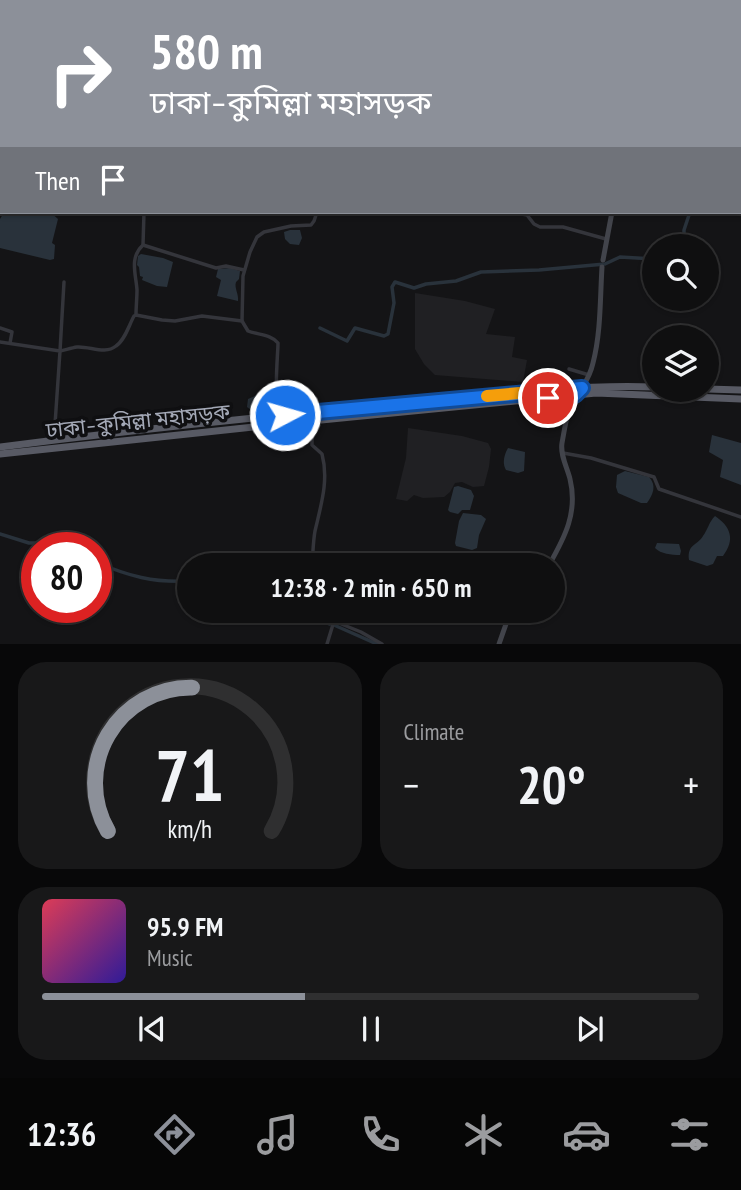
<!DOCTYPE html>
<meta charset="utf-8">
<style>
body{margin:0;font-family:"PT Sans Narrow","Noto Sans Bengali",sans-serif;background:#181819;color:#f1f3f6;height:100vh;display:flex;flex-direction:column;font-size:26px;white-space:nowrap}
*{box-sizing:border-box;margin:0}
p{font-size:23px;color:#9b9c9f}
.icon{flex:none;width:38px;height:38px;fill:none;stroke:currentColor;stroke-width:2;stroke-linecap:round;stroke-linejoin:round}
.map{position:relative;height:644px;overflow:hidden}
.details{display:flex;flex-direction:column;gap:18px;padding:18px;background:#080809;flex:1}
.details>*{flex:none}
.guide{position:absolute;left:0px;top:0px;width:742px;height:214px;box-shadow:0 2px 5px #0004,0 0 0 2px #2f2f30;background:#8c9099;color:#fff;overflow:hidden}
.controls{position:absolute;left:642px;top:234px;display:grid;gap:14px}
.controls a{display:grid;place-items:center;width:77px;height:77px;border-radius:50%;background:#0f0f10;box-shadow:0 2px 5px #0004,0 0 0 2px #2f2f30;font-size:35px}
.speed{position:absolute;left:21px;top:532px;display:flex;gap:14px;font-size:35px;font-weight:700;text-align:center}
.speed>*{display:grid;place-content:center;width:91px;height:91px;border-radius:50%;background:#0f0f10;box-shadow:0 2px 5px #0004,0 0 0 2px #2f2f30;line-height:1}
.speed .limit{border:10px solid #d22;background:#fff;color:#111}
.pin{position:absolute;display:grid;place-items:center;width:60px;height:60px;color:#fff;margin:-30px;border:4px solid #fff;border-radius:50%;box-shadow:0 2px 7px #0007}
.me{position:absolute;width:77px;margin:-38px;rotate:84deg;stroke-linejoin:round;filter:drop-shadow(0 0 5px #0008)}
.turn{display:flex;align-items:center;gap:24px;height:147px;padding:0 35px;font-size:32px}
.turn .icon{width:91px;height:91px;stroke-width:2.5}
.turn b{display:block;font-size:49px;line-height:60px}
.then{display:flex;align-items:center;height:66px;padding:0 35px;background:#0003;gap:14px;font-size:26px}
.big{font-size:52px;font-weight:600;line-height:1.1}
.details .tile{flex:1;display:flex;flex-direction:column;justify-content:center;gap:10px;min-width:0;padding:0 24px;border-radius:28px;background:#181819}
.details .dial{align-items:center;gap:0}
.dial svg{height:182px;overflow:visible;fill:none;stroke:#2f2f30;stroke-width:7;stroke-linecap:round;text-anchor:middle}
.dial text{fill:#f1f3f6;stroke:none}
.song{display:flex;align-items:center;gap:21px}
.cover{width:84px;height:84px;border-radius:10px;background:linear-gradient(135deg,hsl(350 70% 55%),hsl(250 70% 35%))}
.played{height:7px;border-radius:4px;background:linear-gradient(90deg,#8c9099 40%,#2f2f30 40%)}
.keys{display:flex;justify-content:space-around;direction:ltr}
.heat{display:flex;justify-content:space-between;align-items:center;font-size:38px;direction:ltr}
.details .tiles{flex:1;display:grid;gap:18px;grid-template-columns:1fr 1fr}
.tile:last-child{grid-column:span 2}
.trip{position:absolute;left:177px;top:553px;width:388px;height:70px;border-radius:35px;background:#0f0f10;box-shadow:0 2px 5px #0004,0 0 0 2px #2f2f30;font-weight:600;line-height:70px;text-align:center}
.menu{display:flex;height:112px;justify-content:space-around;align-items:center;background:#060606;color:#9b9c9f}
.menu .icon{width:49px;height:49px}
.menu .current{color:#8c9099}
.menu b{font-size:32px;color:#f1f3f6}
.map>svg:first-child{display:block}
.built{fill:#202023}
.water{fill:#29323b}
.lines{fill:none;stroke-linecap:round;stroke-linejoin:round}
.canal{stroke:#29323b;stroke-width:3.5}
.minor{stroke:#34353b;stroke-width:3.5}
.secondary{stroke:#42444b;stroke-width:5}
.trunk{stroke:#585a64;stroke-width:7}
.route-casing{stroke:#114b97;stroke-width:18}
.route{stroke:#1a73e8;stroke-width:12}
.slow{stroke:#f59e0b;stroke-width:12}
.labels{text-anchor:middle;stroke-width:7;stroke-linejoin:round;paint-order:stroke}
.street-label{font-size:21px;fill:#a4a9b7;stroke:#0f0f11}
</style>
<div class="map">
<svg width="741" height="644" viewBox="0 0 741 644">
<rect width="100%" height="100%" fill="#141416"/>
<g class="built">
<polygon points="415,293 465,301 495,309 486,334 515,337 512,357 527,360 523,382 435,375 424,364 415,349"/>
<polygon points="408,428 462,436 488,443 491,449 489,467 484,486 473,487 462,482 455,483 450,492 444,497 423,498 414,495 407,501 396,499 406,458"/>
</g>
<g class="water">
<polygon points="0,198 2,199 2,212 50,212 58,219 52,243 55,245 54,259 50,260 0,248 0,219 3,214 0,213"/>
<polygon points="290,230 300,230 302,238 299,245 290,244 285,239 284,232"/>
<polygon points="141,254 163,258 173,262 167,287 157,286 142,280 143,277 140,276 139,267 137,265 138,256"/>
<path d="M230,268l10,3 -1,8 -3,3c-2,6 3,12 2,19l-21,-5 4,-16 -5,-3 2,-8z"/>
<path d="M257,395c11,0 19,-1 22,11l-2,4c-9,3 -23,3 -30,-3l1,-8z"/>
<polygon points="712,435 741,443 741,485 720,477 723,460 709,452"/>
<path d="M508,448l17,4 -1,19 -6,2 -12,-3c-4,-7 -2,-15 2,-22z"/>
<path d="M625,471l24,6c8,9 4,17 -2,26h-6l-23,-10 -2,-6 1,-12z"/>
<polygon points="458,486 471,490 474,496 470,510 462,510 458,514 450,512 448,510 454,487"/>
<polygon points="463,513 481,515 486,519 479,535 477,548 472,550 456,546 455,543 459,521"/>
<path d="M715,516c15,10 21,23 8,40h-6l-4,8 -6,2 -18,-6c-2,-16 8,-14 14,-24 5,-7 6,-14 12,-20z"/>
<path d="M657,543l22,1 2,7 -1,4c-9,0 -19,-1 -25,-7z"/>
</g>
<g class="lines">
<g class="canal">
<polyline points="740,160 741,158"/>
<polyline points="684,247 684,230 690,212"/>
<polyline points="320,328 347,341 355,328 384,336 388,334 394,303 392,287 395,282 414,288 426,284 456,281 481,272 539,270 605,264 620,257 654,259"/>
<polyline points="0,534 29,543 47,543 66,548"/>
<path d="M96,562c32,14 58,21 93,19"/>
<polyline points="294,611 330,624"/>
<polyline points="334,625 377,644"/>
</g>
<g class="minor">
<polyline points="428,0 429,2"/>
<polyline points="314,2 314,0"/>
<polyline points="727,2 728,0"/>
<polyline points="740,48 741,48"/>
<polyline points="0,85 2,85"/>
<polyline points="511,212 527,215 534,224 540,227 563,227 606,239"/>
<polyline points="143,245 216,268 226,266 244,270"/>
<path d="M64,282l-4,69c5,-1 11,-3 17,-4 13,-1 28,8 39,-1 9,-6 13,-21 18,-30l2,-1 26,5 13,1 27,-5 40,5"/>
<path d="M136,315c0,-8 1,-17 1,-25 -1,-16 -8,-32 6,-45l1,-33"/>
<polyline points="0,328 12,332 10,343"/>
<polyline points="0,342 60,351 54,439"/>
<polyline points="569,369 589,375"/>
<path d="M285,413l1,-13c-1,-1 -9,-8 -9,-9 -2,-6 1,-40 1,-48 -7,-9 -20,-8 -30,-12l-6,-10 1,-45 7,-24 7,-15 7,-5 27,-6 20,-1 3,-4 3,-9"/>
<path d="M312,423v22l10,9c7,26 -1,51 -7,77 -2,11 -2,23 -3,34"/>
<polyline points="563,453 591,458 654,477 659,489 741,517"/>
<polyline points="302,611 334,621"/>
<polyline points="327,644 334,621 361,632 382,644"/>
</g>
<g class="secondary">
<polyline points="620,0 620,2"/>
<polyline points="603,260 612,212"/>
<path d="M549,565c16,-28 29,-53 21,-86 -3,-12 -10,-24 -8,-36 3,-16 5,-33 13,-47 1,-2 6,-6 7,-8 5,-8 9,-16 11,-25 8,-31 7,-64 9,-96"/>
<polyline points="499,644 506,624 516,611"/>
</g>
<g class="trunk">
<polyline points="707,389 741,390"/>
<path d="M0,447c133,-17 267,-31 401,-43 84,-8 169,-20 253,-17"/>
<polyline points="0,454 311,421 596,393 741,399"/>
</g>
</g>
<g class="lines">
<defs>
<polyline id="route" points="285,415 582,388 575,395 548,398"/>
</defs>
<use href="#route" class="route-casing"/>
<use href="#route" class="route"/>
<polyline class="slow" points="487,396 553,390"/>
</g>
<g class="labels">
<g class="street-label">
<text transform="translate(138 421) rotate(-6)" y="7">ঢাকা–কুমিল্লা মহাসড়ক</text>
</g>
</g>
</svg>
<div class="controls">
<a><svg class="icon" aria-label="search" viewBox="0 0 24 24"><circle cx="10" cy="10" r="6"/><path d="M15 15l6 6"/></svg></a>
<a><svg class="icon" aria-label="layers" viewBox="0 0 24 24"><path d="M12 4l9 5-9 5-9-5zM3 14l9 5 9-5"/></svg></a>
</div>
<div class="speed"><div class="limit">80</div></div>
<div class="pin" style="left:548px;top:398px;background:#d93025"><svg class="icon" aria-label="arrive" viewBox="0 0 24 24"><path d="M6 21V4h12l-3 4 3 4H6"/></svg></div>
<svg class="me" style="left:285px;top:415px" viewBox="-20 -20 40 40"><circle r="17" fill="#1a73e8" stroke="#fff" stroke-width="3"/><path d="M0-11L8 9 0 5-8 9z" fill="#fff"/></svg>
<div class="trip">12:38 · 2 min · 650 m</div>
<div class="guide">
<div class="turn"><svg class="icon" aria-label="right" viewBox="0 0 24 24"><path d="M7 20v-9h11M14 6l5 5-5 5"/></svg><div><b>580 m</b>ঢাকা–কুমিল্লা মহাসড়ক</div></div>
<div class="then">Then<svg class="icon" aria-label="arrive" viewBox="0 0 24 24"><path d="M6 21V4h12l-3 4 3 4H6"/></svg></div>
</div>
</div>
<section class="details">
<div class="tiles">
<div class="tile dial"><svg viewBox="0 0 100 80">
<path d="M14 69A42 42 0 1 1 86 69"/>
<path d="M14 69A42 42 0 0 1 51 6" stroke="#8c9099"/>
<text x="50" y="56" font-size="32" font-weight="700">71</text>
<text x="50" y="72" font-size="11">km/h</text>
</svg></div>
<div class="tile"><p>Climate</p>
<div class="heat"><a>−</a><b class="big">20°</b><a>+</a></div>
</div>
<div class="tile">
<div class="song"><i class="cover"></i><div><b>95.9 FM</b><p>Music</p></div></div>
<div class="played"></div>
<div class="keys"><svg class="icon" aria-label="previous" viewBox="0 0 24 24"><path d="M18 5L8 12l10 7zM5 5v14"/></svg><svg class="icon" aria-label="pause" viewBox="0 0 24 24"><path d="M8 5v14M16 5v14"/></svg><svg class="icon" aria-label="next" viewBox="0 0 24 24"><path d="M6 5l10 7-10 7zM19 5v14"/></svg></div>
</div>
</div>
</section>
<nav class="menu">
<b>12:36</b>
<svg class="icon current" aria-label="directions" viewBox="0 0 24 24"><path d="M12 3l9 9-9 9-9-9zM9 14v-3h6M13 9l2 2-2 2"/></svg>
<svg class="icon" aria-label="music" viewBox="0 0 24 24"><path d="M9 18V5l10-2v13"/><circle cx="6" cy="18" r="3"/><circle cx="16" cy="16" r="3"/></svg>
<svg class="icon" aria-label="phone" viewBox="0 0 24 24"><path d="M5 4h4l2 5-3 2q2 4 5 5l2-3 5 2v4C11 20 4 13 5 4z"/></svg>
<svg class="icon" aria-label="climate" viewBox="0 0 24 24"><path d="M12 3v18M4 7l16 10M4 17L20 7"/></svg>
<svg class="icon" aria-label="car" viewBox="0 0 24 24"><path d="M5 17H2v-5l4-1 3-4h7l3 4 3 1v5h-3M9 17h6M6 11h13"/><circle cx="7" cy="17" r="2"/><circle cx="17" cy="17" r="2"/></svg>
<svg class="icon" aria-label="filters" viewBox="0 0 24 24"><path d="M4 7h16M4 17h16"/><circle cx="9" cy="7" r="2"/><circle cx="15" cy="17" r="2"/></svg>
</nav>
